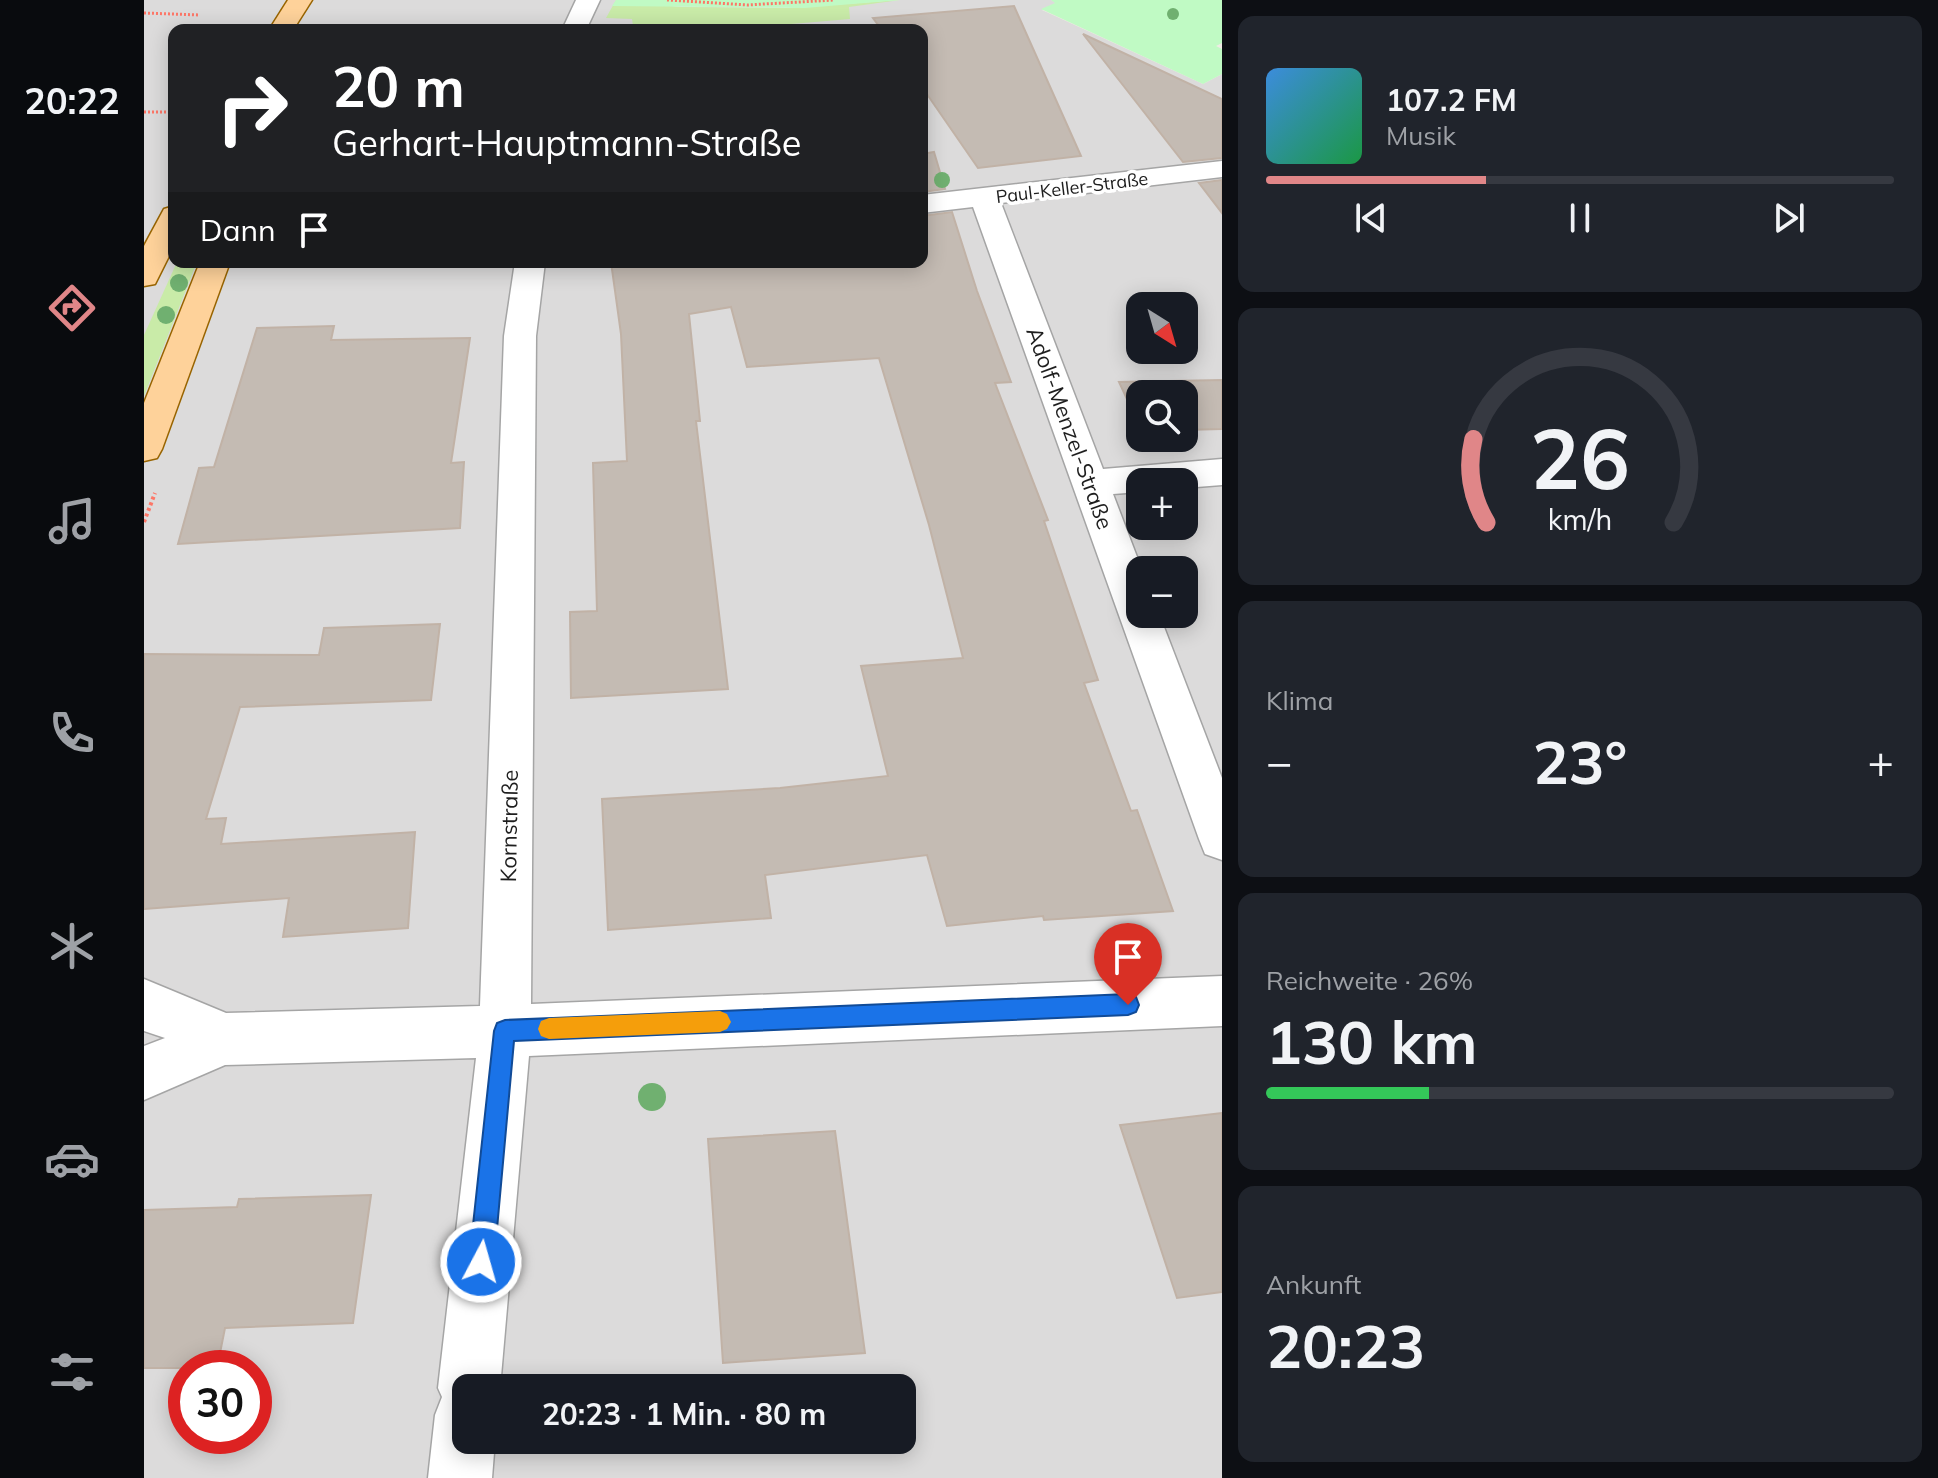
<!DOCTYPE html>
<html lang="de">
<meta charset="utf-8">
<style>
body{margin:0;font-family:Mulish,sans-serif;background:#20242c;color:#f1f3f6;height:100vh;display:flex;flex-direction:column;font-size:30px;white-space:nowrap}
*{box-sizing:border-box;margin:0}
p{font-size:26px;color:#9ea1a6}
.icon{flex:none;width:44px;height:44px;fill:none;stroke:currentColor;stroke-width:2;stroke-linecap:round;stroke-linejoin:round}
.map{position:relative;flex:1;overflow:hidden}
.details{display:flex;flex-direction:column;gap:16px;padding:16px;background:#0d0f14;width:716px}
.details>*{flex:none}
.hud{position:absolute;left:24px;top:24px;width:760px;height:244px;border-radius:16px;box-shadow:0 4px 20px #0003;background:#202124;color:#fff;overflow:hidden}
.needle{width:52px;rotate:143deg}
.fabs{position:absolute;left:982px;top:292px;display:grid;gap:16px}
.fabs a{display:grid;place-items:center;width:72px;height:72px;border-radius:16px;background:#171b24;box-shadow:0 4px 20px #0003;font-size:40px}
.speed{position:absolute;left:24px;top:1350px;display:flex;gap:16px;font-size:40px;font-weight:700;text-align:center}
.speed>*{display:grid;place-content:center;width:104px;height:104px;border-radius:50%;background:#171b24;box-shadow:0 4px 20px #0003;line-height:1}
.speed .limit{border:12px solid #d22;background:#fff;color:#111}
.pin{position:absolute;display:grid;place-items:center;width:68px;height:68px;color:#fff;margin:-82px -34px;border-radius:50% 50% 50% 0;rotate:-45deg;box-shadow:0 0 8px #0007}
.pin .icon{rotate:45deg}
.me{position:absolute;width:88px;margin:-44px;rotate:6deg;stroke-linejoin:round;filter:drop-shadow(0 0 6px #0008)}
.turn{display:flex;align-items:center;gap:28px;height:168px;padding:0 32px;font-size:36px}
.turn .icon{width:104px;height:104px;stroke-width:2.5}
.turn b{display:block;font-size:56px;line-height:68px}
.then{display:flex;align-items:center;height:76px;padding:0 32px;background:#0003;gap:16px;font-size:30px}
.big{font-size:60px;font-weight:700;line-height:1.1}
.details .tile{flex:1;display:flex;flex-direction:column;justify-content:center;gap:12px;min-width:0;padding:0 28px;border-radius:16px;background:#20242c}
.details .dial{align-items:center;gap:0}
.dial svg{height:208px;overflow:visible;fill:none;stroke:#363941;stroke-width:7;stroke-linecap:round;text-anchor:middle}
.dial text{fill:#f1f3f6;stroke:none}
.song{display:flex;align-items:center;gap:24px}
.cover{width:96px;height:96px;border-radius:12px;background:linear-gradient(135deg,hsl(210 70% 55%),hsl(140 70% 35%))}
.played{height:8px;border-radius:4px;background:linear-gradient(90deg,#e08688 35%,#363941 35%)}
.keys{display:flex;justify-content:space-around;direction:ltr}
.heat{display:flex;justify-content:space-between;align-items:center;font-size:44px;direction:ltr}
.charge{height:12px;border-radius:6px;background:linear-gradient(90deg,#34c759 26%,#363941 0)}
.trip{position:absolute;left:308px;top:1374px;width:464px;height:80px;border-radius:16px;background:#171b24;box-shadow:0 4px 20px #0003;font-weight:700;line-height:80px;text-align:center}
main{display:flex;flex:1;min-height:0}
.dock{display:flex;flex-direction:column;width:144px;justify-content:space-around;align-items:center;background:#090b0e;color:#9ea1a6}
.dock .icon{width:56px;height:56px}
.dock .current{color:#e08688}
.dock b{font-size:36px;color:#f1f3f6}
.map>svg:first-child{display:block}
.residential{fill:#dcdbdb;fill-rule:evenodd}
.grass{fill:#c9eba8}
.park{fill:#c0fac4}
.building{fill:#c4bbb3;stroke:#c1b2a6;stroke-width:2}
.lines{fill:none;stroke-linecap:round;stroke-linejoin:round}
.minor-casing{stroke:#a5a5a5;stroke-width:3}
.major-casing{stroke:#986400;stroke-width:3}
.path-far1{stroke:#fd7667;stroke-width:3;stroke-dasharray:2 2;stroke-linecap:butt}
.path{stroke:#fd7667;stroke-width:4;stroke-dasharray:3 3;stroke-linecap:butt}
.minor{fill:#fff;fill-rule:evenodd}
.major{fill:#fed29a;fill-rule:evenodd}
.tree{fill:#70b070}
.route{fill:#1a73e8;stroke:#114b97;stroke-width:2}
.slow{fill:#f59e0b}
.labels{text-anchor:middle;stroke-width:7;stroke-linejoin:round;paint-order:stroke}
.far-street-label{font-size:18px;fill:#1e1e1e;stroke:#fff}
.street-label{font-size:22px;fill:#1e1e1e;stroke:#fff}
</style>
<main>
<nav class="dock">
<b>20:22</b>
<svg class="icon current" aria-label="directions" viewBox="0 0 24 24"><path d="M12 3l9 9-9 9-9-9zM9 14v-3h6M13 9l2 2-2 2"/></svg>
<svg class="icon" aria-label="music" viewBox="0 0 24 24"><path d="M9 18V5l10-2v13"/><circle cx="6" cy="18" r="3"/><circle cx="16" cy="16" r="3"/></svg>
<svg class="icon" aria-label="phone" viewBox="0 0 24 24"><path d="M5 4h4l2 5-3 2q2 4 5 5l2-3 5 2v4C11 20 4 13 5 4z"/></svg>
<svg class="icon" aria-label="climate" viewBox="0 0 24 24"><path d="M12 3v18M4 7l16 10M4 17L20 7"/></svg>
<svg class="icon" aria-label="car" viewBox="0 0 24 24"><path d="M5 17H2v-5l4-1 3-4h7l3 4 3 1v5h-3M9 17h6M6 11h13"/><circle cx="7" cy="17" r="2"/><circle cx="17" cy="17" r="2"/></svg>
<svg class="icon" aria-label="filters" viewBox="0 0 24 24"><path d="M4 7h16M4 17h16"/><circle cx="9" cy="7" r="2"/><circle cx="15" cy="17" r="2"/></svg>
</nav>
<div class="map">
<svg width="1078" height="1478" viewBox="0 0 1078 1478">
<rect width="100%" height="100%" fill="#efebe4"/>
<path class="residential" d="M0,0h472l-3,6 191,2 96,-8h151l5,3 -14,7 161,74 19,-10v1404h-1078zM30,30h748v232h-748zM996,306h44v44h-44zM996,394h44v44h-44zM996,482h44v44h-44zM996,570h44v44h-44zM42,1368h68v68h-68zM322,1388h436v52h-436z"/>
<g class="grass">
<polygon points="472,0 537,7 644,8 756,0 705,7 706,19 575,30 469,30 489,26 488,19 462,18"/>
<polygon points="33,262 53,262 0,396 0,335"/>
</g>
<g class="park">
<polygon points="472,0 756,0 661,8 468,6"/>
<polygon points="907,0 1078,0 1078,43 1072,46 1078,49 1078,74 1059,84 897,9 911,3"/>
</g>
<g class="building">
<polygon points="870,6 937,156 834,168 778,87 778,30 738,30 729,18"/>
<polygon points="939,34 1078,99 1078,158 1039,162"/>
<polygon points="790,152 801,189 778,192 778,154"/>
<polygon points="1078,180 1078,213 1055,183"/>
<polygon points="808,212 833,291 867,382 851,383 904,520 900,521 954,680 940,683 987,811 993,810 1029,911 900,920 899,916 803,926 783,855 621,875 627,918 464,930 458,799 636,788 744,776 717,666 819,658 785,525 735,358 603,367 587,307 545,314 556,421 552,421 584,689 427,698 426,612 453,611 449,463 483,461 477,334 467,262 778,262 778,216"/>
<polygon points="190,326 187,340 326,338 307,463 320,462 316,528 34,544 55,468 70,467 113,328"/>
<polygon points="1078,380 1078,429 1040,430 1040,394 996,394 996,427 975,382"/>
<polygon points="296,624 287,700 96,707 62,819 82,818 77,844 271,832 264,928 139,937 145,898 0,909 0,654 175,655 180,628"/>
<polygon points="1078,1113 1078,1292 1033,1298 976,1125"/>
<polygon points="691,1131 721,1353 579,1363 564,1139"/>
<polygon points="227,1195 209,1323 81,1328 73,1368 0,1368 0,1210 93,1207 95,1199"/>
</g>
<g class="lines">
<defs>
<g id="minor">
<polygon points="432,0 456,0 442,30 418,30"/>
<polygon points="1078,161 1078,177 857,203 959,469 1078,459 1078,485 1040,488 1040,482 996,482 996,492 969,494 998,570 996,614 1015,614 1078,778 1078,860 1061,854 1055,839 829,207 778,213 778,195"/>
<polygon points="371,262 401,262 392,336 387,1004 1078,976 1078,1026 385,1056 356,1388 322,1388 322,1440 351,1440 348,1478 284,1478 291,1415 298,1397 294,1388 332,1058 81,1065 0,1100 0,1046 21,1038 0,1031 0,979 82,1013 336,1006 360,336"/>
</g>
<g id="major">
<polygon points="144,0 168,0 149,30 125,30"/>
<polygon points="30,206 30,246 11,284 0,286 0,246 20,209"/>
<polygon points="56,262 86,262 18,449 13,458 0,461 0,403"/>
</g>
</defs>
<use href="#minor" class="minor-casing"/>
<use href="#major" class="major-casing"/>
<g class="path-far1">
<polyline points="523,0 603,5 690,0"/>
<polyline points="0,13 56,15"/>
<polyline points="0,112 30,112"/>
</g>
<polyline class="path" points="0,522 11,493"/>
<use href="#minor" class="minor"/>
<use href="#major" class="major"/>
</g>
<g class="tree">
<circle cx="1029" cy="14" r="6"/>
<circle cx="798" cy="180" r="8"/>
<circle cx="35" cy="283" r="9"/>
<circle cx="22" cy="315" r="9"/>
<circle cx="508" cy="1097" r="14"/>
</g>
<polygon class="route" points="984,994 992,997 995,1005 992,1012 984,1015 370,1041 350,1262 346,1270 337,1274 329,1270 325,1262 350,1031 353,1023 361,1020"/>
<polygon class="slow" points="576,1011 583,1014 587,1022 583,1029 576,1032 405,1039 397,1036 394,1029 397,1021 405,1018"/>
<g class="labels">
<g class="far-street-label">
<text transform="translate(928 188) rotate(-7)" y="6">Paul-Keller-Straße</text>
</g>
<g class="street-label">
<text transform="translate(926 428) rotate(70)" y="8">Adolf-Menzel-Straße</text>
<text transform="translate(365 826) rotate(-89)" y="8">Kornstraße</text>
</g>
</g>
</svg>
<div class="fabs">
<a><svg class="needle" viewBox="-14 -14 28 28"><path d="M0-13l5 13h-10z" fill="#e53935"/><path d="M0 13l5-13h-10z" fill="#9ea1a6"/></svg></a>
<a><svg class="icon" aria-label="search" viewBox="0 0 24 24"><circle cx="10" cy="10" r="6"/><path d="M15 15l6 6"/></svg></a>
<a>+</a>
<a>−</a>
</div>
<div class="speed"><div class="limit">30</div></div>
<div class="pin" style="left:984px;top:1005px;background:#d93025"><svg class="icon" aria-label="arrive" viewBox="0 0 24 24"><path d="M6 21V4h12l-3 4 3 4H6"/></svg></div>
<svg class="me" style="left:337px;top:1262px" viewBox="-20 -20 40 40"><circle r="17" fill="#1a73e8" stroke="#fff" stroke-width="3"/><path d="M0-11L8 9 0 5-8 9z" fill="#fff"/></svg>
<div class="trip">20:23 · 1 Min. · 80 m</div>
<div class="hud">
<div class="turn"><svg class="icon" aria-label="right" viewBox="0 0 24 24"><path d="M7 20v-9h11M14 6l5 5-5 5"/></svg><div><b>20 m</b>Gerhart-Hauptmann-Straße</div></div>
<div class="then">Dann<svg class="icon" aria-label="arrive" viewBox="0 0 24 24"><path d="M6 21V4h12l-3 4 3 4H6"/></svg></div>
</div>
</div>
<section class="details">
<div class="tile">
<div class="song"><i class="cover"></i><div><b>107.2 FM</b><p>Musik</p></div></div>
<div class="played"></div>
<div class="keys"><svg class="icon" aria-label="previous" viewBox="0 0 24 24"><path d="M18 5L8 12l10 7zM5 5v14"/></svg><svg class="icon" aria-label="pause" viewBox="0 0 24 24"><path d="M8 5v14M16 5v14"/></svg><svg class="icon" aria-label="next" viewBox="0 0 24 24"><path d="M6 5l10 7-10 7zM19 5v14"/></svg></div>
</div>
<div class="tile dial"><svg viewBox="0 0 100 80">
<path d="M14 69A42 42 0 1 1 86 69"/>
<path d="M14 69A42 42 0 0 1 9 37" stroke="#e08688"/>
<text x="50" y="56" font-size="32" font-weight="700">26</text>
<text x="50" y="72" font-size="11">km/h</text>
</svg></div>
<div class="tile"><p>Klima</p>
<div class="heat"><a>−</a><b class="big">23°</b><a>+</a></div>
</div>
<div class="tile"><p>Reichweite · 26%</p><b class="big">130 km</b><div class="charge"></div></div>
<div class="tile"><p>Ankunft</p><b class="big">20:23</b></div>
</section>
</main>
